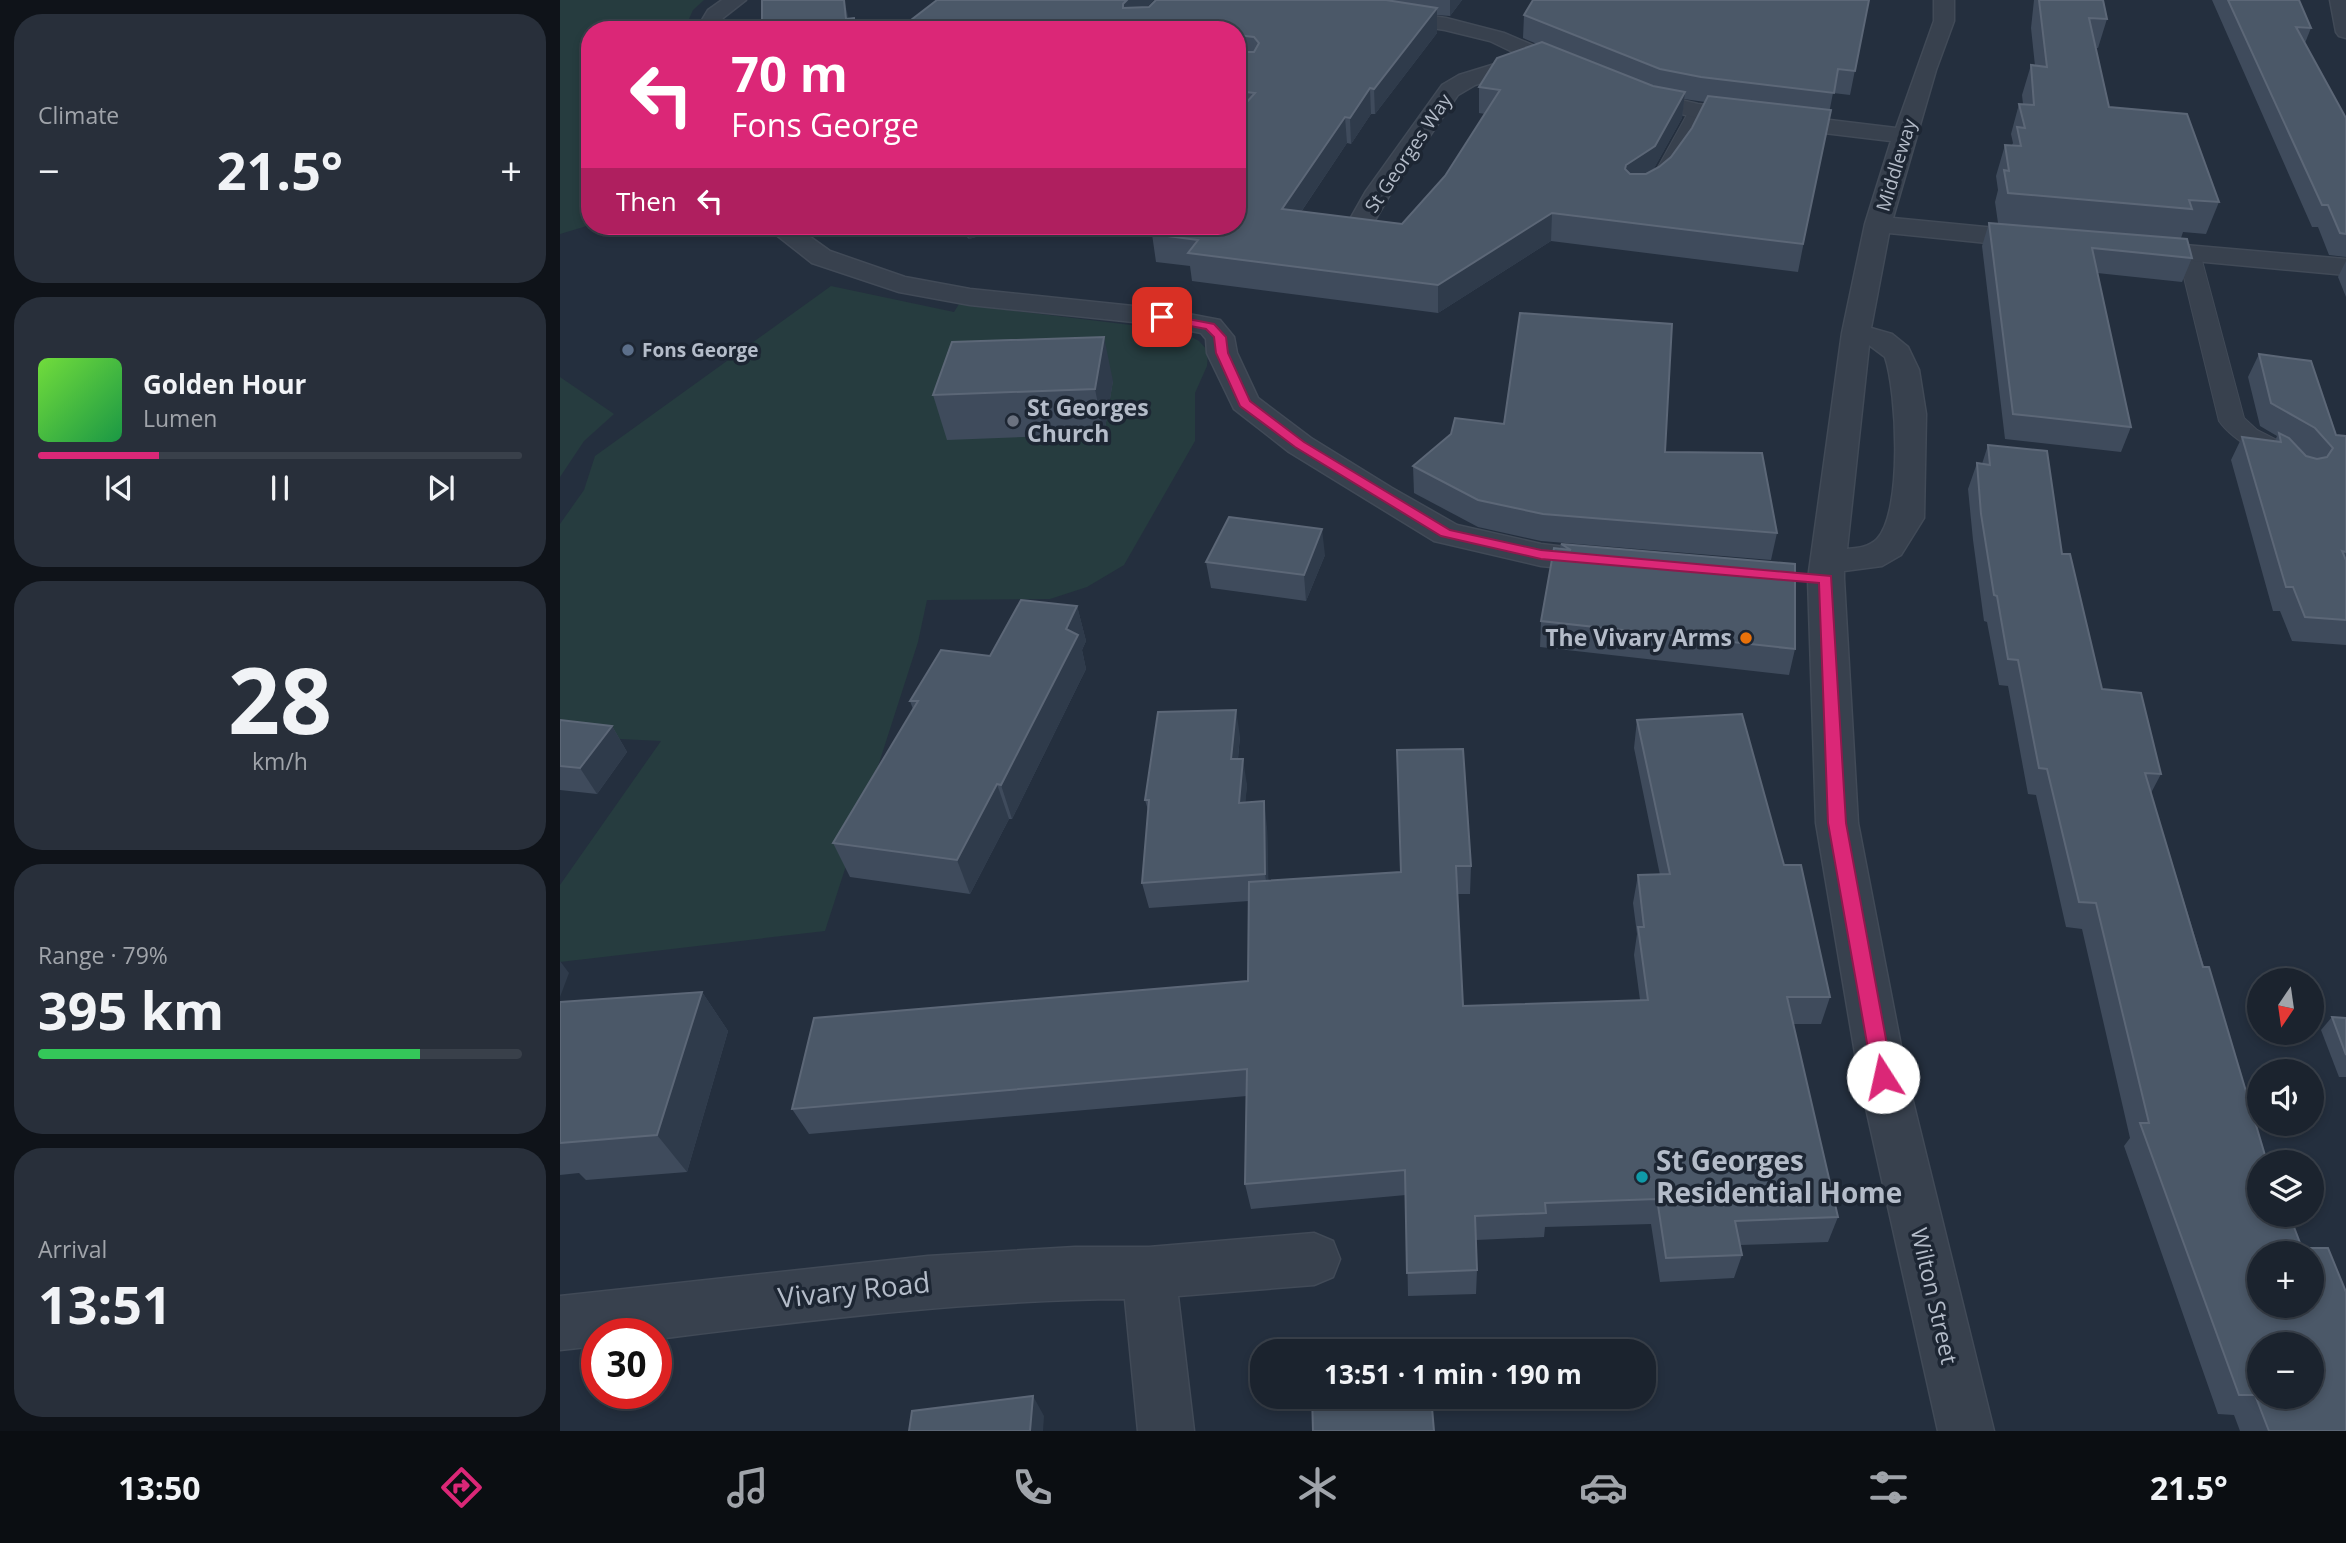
<!DOCTYPE html>
<meta charset="utf-8">
<style>
body{margin:0;font-family:"Open Sans",sans-serif;background:#282f3a;color:#f1f3f6;height:100vh;display:flex;flex-direction:column;font-size:26px;white-space:nowrap}
*{box-sizing:border-box;margin:0}
p{font-size:23px;color:#a0a4aa}
.icon{flex:none;width:38px;height:38px;fill:none;stroke:currentColor;stroke-width:2;stroke-linecap:round;stroke-linejoin:round}
.map{position:relative;flex:1;overflow:hidden}
.panel{display:flex;flex-direction:column;gap:14px;padding:14px;background:#0f1319;width:560px}
.panel>*{flex:none}
.hud{position:absolute;left:21px;top:21px;width:665px;height:214px;border-radius:28px;box-shadow:0 4px 10px #0003,0 0 0 2px #39404a;background:#db2777;color:#fff;overflow:hidden}
.needle{width:46px;rotate:193deg}
.controls{position:absolute;left:1687px;top:968px;display:grid;gap:14px}
.controls a{display:grid;place-items:center;width:77px;height:77px;border-radius:50%;background:#1b232e;box-shadow:0 4px 10px #0003,0 0 0 2px #39404a;font-size:35px}
.speed{position:absolute;left:21px;top:1318px;display:flex;gap:14px;font-size:35px;font-weight:700;text-align:center}
.speed>*{display:grid;place-content:center;width:91px;height:91px;border-radius:50%;background:#1b232e;box-shadow:0 4px 10px #0003,0 0 0 2px #39404a;line-height:1}
.speed .limit{border:10px solid #d22;background:#fff;color:#111}
.pin{position:absolute;display:grid;place-items:center;width:60px;height:60px;color:#fff;margin:-30px;border-radius:14px;box-shadow:0 4px 10px #0006}
.me{position:absolute;width:77px;margin:-38px;rotate:350deg;stroke-linejoin:round;filter:drop-shadow(0 0 5px #0008)}
.turn{display:flex;align-items:center;gap:24px;height:147px;padding:0 35px;font-size:32px}
.turn .icon{width:91px;height:91px;stroke-width:2.5}
.turn b{display:block;font-size:49px;line-height:60px}
.then{display:flex;align-items:center;height:66px;padding:0 35px;background:#0003;gap:14px;font-size:26px}
.big{font-size:52px;font-weight:700;line-height:1.1}
.panel .widget{flex:1;display:flex;flex-direction:column;justify-content:center;gap:10px;min-width:0;padding:0 24px;border-radius:28px;background:#282f3a}
.panel .dial{align-items:center;gap:0}
.dial b{font-size:91px;line-height:1}
.song{display:flex;align-items:center;gap:21px}
.cover{width:84px;height:84px;border-radius:10px;background:linear-gradient(135deg,hsl(100 70% 55%),hsl(140 70% 35%))}
.played{height:7px;border-radius:4px;background:linear-gradient(90deg,#db2777 25%,#39404a 25%)}
.keys{display:flex;justify-content:space-around;direction:ltr}
.heat{display:flex;justify-content:space-between;align-items:center;font-size:38px;direction:ltr}
.charge{height:10px;border-radius:5px;background:linear-gradient(90deg,#34c759 79%,#39404a 0)}
.trip{position:absolute;left:690px;top:1339px;width:406px;height:70px;border-radius:28px;background:#1b232e;box-shadow:0 4px 10px #0003,0 0 0 2px #39404a;font-weight:700;line-height:70px;text-align:center}
.menu{display:flex;height:112px;justify-content:space-around;align-items:center;background:#0b0e12;color:#a0a4aa}
.menu .icon{width:49px;height:49px}
.menu .active{color:#db2777}
.menu b{font-size:32px;color:#f1f3f6}
main{display:flex;flex:1;min-height:0}
.map>svg:first-child{display:block}
.green{fill:#263c3f}
.lines{fill:none;stroke-linecap:round;stroke-linejoin:round}
.service-casing{stroke:#414a57;stroke-width:2}
.minor-casing{stroke:#414a57;stroke-width:3}
.service{fill:#38414e;fill-rule:evenodd}
.minor{fill:#38414e;fill-rule:evenodd}
.wall{fill:#3f4b5c;fill-rule:evenodd}
.shaded-wall{fill:#2f3b4b}
.building{fill:#4b5868;stroke:#5c6777;stroke-width:2;fill-rule:evenodd}
.route{fill:#db2777;stroke:#8e194d;stroke-width:2}
.service-dot{fill:#5c6f8a;stroke:#1d2633;stroke-width:2.5}
.worship-dot{fill:#6b7280;stroke:#1d2633;stroke-width:2.5}
.food-dot{fill:#e8710a;stroke:#1d2633;stroke-width:2.5}
.culture-dot{fill:#0f9aa8;stroke:#1d2633;stroke-width:2.5}
.labels{text-anchor:middle;stroke-width:7;stroke-linejoin:round;paint-order:stroke}
.far-street-label{font-size:19px;fill:#b4bcc9;stroke:#1d2633}
.far-poi-label{font-size:19px;font-weight:bold;fill:#b4bcc9;stroke:#1d2633;text-anchor:start}
.poi-label{font-size:23px;font-weight:bold;fill:#b4bcc9;stroke:#1d2633;text-anchor:start}
.street-label{font-size:23px;fill:#b4bcc9;stroke:#1d2633}
.near-poi-label{font-size:28px;font-weight:bold;fill:#b4bcc9;stroke:#1d2633;text-anchor:start}
.near-street-label{font-size:28px;fill:#b4bcc9;stroke:#1d2633}
</style>
<main>
<section class="panel">
<div class="widget"><p>Climate</p>
<div class="heat"><a>−</a><b class="big">21.5°</b><a>+</a></div>
</div>
<div class="widget">
<div class="song"><i class="cover"></i><div><b>Golden Hour</b><p>Lumen</p></div></div>
<div class="played"></div>
<div class="keys"><svg class="icon" aria-label="previous" viewBox="0 0 24 24"><path d="M18 5L8 12l10 7zM5 5v14"/></svg><svg class="icon" aria-label="pause" viewBox="0 0 24 24"><path d="M8 5v14M16 5v14"/></svg><svg class="icon" aria-label="next" viewBox="0 0 24 24"><path d="M6 5l10 7-10 7zM19 5v14"/></svg></div>
</div>
<div class="widget dial"><b>28</b><p>km/h</p></div>
<div class="widget"><p>Range · 79%</p><b class="big">395 km</b><div class="charge"></div></div>
<div class="widget"><p>Arrival</p><b class="big">13:51</b></div>
</section>
<div class="map">
<svg width="1786" height="1431" viewBox="0 0 1786 1431">
<rect width="100%" height="100%" fill="#242f3e"/>
<g class="green">
<polygon points="0,0 144,0 133,10 124,30 30,30 30,225 0,234"/>
<polygon points="271,286 394,312 399,304 620,331 639,341 648,351 647,366 635,393 635,441 564,565 527,587 490,599 367,600 358,642 265,931 0,962 0,885 101,741 0,736 0,524 24,490 35,456"/>
<polygon points="0,377 54,414 24,441 0,477"/>
</g>
<g class="lines">
<defs>
<g id="service">
<polygon points="1138,105 1147,111 1112,178 1109,182 1095,182 1092,178 1129,111"/>
<path d="M1629,246l8,2 3,5 44,165 13,12 44,22 4,6 -4,6c-22,5 -69,-24 -82,-43l-41,-168 3,-5z"/>
</g>
<g id="minor">
<polygon points="162,0 186,0 163,18 157,30 136,30 148,10"/>
<path d="M1374,0h20v21l-18,49 -43,148 144,14 9,2 4,6 -4,6 -9,2 -148,-15 -18,95 21,6 16,13 11,23 7,44 -2,104 -23,37 -19,11 -38,5v8l14,244 49,254 87,354h-56l-79,-354 -43,-254 -8,-244 34,-246 23,-109 26,-83 -193,-23 -72,-17 -3,-5 3,-5 8,-2 64,15 198,24 38,-107zM1309,345l16,12c12,35 18,155 -8,182 -8,8 -19,9 -30,10z"/>
<polygon points="1770,0 1786,0 1786,38 1779,36 1776,32"/>
<polygon points="826,10 886,18 944,33 1020,65 1023,70 1020,75 1004,75 980,64 915,85 898,95 832,191 807,234 798,236 789,234 785,228 806,191 882,85 899,75 961,56 930,41 885,30 819,20 816,16 819,12"/>
<polygon points="205,226 235,226 270,251 345,277 410,289 602,309 660,320 674,337 677,353 698,398 751,438 832,488 897,525 981,544 1056,553 1061,561 1056,569 1044,572 981,566 874,541 729,452 674,409 647,353 646,339 641,333 602,325 410,305 339,292 252,263"/>
<polygon points="1579,241 1786,259 1786,275 1570,255 1566,249 1570,243"/>
<path d="M754,1233l19,8 7,18 -7,18 -19,8 -136,11 16,135h-56l-13,-132c-157,1 -313,21 -469,40v-5h-59v12l-37,4v-54l368,-40 147,-9h74z"/>
</g>
</defs>
<use href="#service" class="service-casing"/>
<use href="#minor" class="minor-casing"/>
<use href="#service" class="service"/>
<use href="#minor" class="minor"/>
</g>
<g class="wall">
<path d="M596,0h306l-12,16 -13,-1v18l-62,81h-4l-20,30 -4,-1 -46,69 101,12 43,-48 40,-62 -6,-1v-26l58,-43 -14,-6 1,-23 345,-15 -19,95 -17,-2 -35,179 -247,-31 -113,72 -246,-32 -2,-15 -34,-4 -4,-28 5,-8h80v-196l-90,-23h2zM1124,99l21,3 -13,26 -21,29 -12,10 -6,3 29,-52z"/>
<polygon points="1474,0 1543,0 1547,19 1538,48 1536,48 1549,107 1659,202 1646,234 1623,232 1621,238 1632,258 1622,282 1537,273 1571,427 1561,452 1445,439 1422,246 1429,223 1438,223 1435,202 1438,190 1436,176 1445,145 1452,145 1453,143 1451,134 1459,104 1463,104 1462,95 1471,65 1475,66 1471,28"/>
<polygon points="1652,0 1739,0 1751,28 1745,43 1786,118 1786,257 1769,255 1758,227 1752,227"/>
<polygon points="396,226 453,226 409,239"/>
<polygon points="1786,261 1786,297 1778,277"/>
<polygon points="1699,354 1776,435 1786,436 1786,645 1732,641 1720,611 1713,611 1671,460 1682,437 1715,441 1717,436 1700,426 1688,377"/>
<polygon points="553,381 544,434 387,440 373,395"/>
<polygon points="1428,445 1502,554 1542,689 1601,774 1591,793 1786,1431 1680,1431 1674,1415 1658,1414 1564,1146 1570,1138 1522,929 1506,927 1476,795 1468,794 1448,686 1439,685 1427,622 1424,621 1413,540 1408,489 1417,463 1422,464"/>
<polygon points="1105,452 1217,533 1211,560 981,541 918,527 854,493 853,466"/>
<polygon points="1001,544 1235,649 1229,675 980,647 981,621"/>
<polygon points="765,555 746,601 651,588 646,562"/>
<polygon points="517,606 526,641 522,650 526,669 452,819 449,819 410,894 290,877 273,843 353,709 350,701"/>
<polygon points="0,720 52,726 67,752 37,794 0,790"/>
<polygon points="1077,720 1224,865 1270,997 1261,1024 1233,1024 1278,1217 1268,1242 1180,1245 1182,1255 1174,1278 1100,1282 1091,1224 985,1227 984,1237 916,1240 917,1270 916,1294 848,1296 846,1195 691,1209 685,1184 687,1096 249,1134 232,1109 688,981 689,901 589,908 582,883 588,810 585,800 680,736 678,759 687,785 685,803 707,827 708,881 841,872 837,750 911,866 910,894 897,894 903,1006 1080,1000 1074,955 1077,934 1073,903 1078,875 1100,875 1074,748"/>
<polygon points="142,992 168,1031 127,1172 26,1180 19,1173 0,1175 0,1002"/>
<polygon points="1772,1017 1786,1018 1786,1077 1779,1077 1761,1030"/>
</g>
<g class="shaded-wall">
<polygon points="284,0 290,23 286,19"/>
<polygon points="567,0 594,0 567,28 563,4"/>
<polygon points="890,0 902,0 890,16"/>
<polygon points="877,8 877,33 815,114 814,89"/>
<polygon points="810,88 811,114 791,144 790,118"/>
<polygon points="1125,92 1122,118 1092,172 1064,192 1066,165"/>
<polygon points="785,117 787,143 724,237 722,209"/>
<polygon points="992,213 991,241 878,313 878,285"/>
<polygon points="405,226 453,226 409,239"/>
<polygon points="544,337 553,381 544,434 535,389"/>
<polygon points="762,529 765,555 746,601 744,575"/>
<polygon points="517,606 526,641 522,650 526,669 452,819 441,785"/>
<polygon points="676,710 680,736 675,785 671,759"/>
<polygon points="52,726 67,752 37,794 20,768"/>
<polygon points="683,759 687,785 683,829 679,803"/>
<polygon points="437,784 449,819 410,894 397,860"/>
<polygon points="704,801 707,827 709,900 705,874"/>
<polygon points="0,961 9,973 0,997"/>
<polygon points="142,992 168,1031 127,1172 97,1135"/>
<polygon points="473,1396 484,1416 483,1431 470,1431"/>
</g>
<g class="building">
<polygon points="202,0 284,0 286,19 294,18 295,30 202,30"/>
<polygon points="377,0 567,0 563,4 563,8 589,7 596,0 826,0 877,8 814,89 810,88 790,118 785,117 722,209 842,224 885,176 940,90 919,87 937,58 982,42 1093,86 1125,92 1095,146 1066,165 1065,169 1070,174 1086,174 1099,167 1111,157 1132,128 1148,96 1271,110 1243,244 992,213 878,285 628,253 638,240 592,234 598,226 677,226 677,113 695,93 677,91 677,52 694,52 699,43 694,37 677,35 677,30 338,30"/>
<polygon points="973,0 1309,0 1295,71 1278,69 1274,93 1141,77 1100,69 964,15"/>
<polygon points="1479,0 1543,0 1547,19 1529,18 1549,107 1627,114 1659,202 1629,200 1632,209 1448,193 1444,170 1449,171 1445,145 1461,146 1457,127 1465,128 1459,104 1474,105 1471,65 1487,67"/>
<polygon points="1668,0 1739,0 1751,28 1736,27 1786,118 1786,234 1780,233 1768,205 1762,205"/>
<polygon points="1429,223 1627,239 1632,258 1532,248 1571,427 1453,414"/>
<polygon points="960,313 1112,324 1105,452 1202,453 1217,533 983,514 918,500 853,466 891,434 895,418 944,424"/>
<polygon points="544,337 535,389 373,395 392,342"/>
<polygon points="1699,354 1751,361 1776,435 1786,436 1786,552 1782,551 1786,560 1786,620 1745,617 1733,587 1726,587 1682,437 1721,442 1719,433 1729,438 1746,456 1757,459 1767,457 1773,448 1755,428 1711,403"/>
<path d="M1428,445l59,6 15,103h8l32,135 39,4 20,81 -16,-1 58,194h6l58,195h-8v52h30l13,34h26l18,44v139h-77l-14,-36h-16l-99,-272h9l-53,-220 -17,-1 -32,-133 -8,-1 -21,-108 -10,-1 -11,-63 -3,-1 -13,-81 -4,-51 13,2zM1699,1253h53v53h-53zM1699,1344h53v52h-53z"/>
<polygon points="669,517 762,529 744,575 646,562"/>
<polygon points="1001,544 1235,564 1235,649 981,621 994,548 1011,550"/>
<polygon points="461,600 517,606 506,629 518,635 441,785 437,784 397,860 273,843 358,701 350,701 381,650 430,656"/>
<polygon points="676,710 671,759 683,759 679,803 704,801 705,874 582,883 589,800 585,800 598,712"/>
<polygon points="1182,714 1224,865 1241,865 1270,997 1227,997 1278,1217 1175,1221 1182,1255 1106,1258 1097,1199 985,1203 986,1213 915,1216 917,1270 847,1273 845,1170 685,1184 687,1069 232,1109 254,1018 688,981 689,882 841,872 837,750 903,749 911,866 896,866 903,1006 1088,1000 1078,927 1084,927 1078,875 1110,874 1077,720"/>
<polygon points="0,720 52,726 20,768 0,766"/>
<polygon points="142,992 97,1135 0,1143 0,1002"/>
<polygon points="1772,1017 1786,1018 1786,1055"/>
<polygon points="473,1396 470,1431 349,1431 352,1411"/>
<polygon points="752,1396 871,1396 874,1431 753,1431"/>
</g>
<polygon class="route" points="602,314 654,324 666,337 668,353 690,401 744,442 890,530 981,550 1271,576 1286,823 1333,1077 1330,1083 1323,1086 1316,1083 1313,1077 1268,823 1259,583 981,559 881,536 735,447 680,406 656,353 654,337 646,329 598,320 596,317"/>
<circle class="service-dot" cx="68" cy="350" r="7"/>
<circle class="worship-dot" cx="453" cy="421" r="7"/>
<circle class="food-dot" cx="1186" cy="638" r="7"/>
<circle class="culture-dot" cx="1082" cy="1177" r="7"/>
<g class="labels">
<g class="far-street-label">
<text transform="translate(848 153) rotate(-56)" y="7">St Georges Way</text>
<text transform="translate(1336 165) rotate(-73)" y="7">Middleway</text>
</g>
<g class="far-poi-label">
<text x="82" y="357">Fons George</text>
</g>
<g class="poi-label">
<text x="467" y="416">St Georges<tspan x="467" dy="26">Church</tspan></text>
<text x="1172" y="646" text-anchor="end">The Vivary Arms</text>
</g>
<g class="street-label">
<text transform="translate(1374 1296) rotate(77)" y="8">Wilton Street</text>
</g>
<g class="near-poi-label">
<text x="1096" y="1171">St Georges<tspan x="1096" dy="32">Residential Home</tspan></text>
</g>
<g class="near-street-label">
<text transform="translate(294 1290) rotate(-6)" y="10">Vivary Road</text>
</g>
</g>
</svg>
<div class="controls">
<a><svg class="needle" viewBox="-14 -14 28 28"><path d="M0-13l5 13h-10z" fill="#e53935"/><path d="M0 13l5-13h-10z" fill="#a0a4aa"/></svg></a>
<a><svg class="icon" aria-label="sound" viewBox="0 0 24 24"><path d="M4 9h4l5-4v14l-5-4H4zM17 9q2 3 0 6"/></svg></a>
<a><svg class="icon" aria-label="layers" viewBox="0 0 24 24"><path d="M12 4l9 5-9 5-9-5zM3 14l9 5 9-5"/></svg></a>
<a>+</a>
<a>−</a>
</div>
<div class="speed"><div class="limit">30</div></div>
<div class="pin" style="left:602px;top:317px;background:#d93025"><svg class="icon" aria-label="arrive" viewBox="0 0 24 24"><path d="M6 21V4h12l-3 4 3 4H6"/></svg></div>
<svg class="me" style="left:1323px;top:1077px" viewBox="-20 -20 40 40"><circle r="19" fill="#fff"/><path d="M0-13L10 11 0 6-10 11z" fill="#db2777"/></svg>
<div class="trip">13:51 · 1 min · 190 m</div>
<div class="hud">
<div class="turn"><svg class="icon" aria-label="left" viewBox="0 0 24 24"><path d="M17 20v-9H6M10 6l-5 5 5 5"/></svg><div><b>70 m</b>Fons George</div></div>
<div class="then">Then<svg class="icon" aria-label="left" viewBox="0 0 24 24"><path d="M17 20v-9H6M10 6l-5 5 5 5"/></svg></div>
</div>
</div>
</main>
<nav class="menu">
<b>13:50</b>
<svg class="icon active" aria-label="directions" viewBox="0 0 24 24"><path d="M12 3l9 9-9 9-9-9zM9 14v-3h6M13 9l2 2-2 2"/></svg>
<svg class="icon" aria-label="music" viewBox="0 0 24 24"><path d="M9 18V5l10-2v13"/><circle cx="6" cy="18" r="3"/><circle cx="16" cy="16" r="3"/></svg>
<svg class="icon" aria-label="phone" viewBox="0 0 24 24"><path d="M5 4h4l2 5-3 2q2 4 5 5l2-3 5 2v4C11 20 4 13 5 4z"/></svg>
<svg class="icon" aria-label="climate" viewBox="0 0 24 24"><path d="M12 3v18M4 7l16 10M4 17L20 7"/></svg>
<svg class="icon" aria-label="car" viewBox="0 0 24 24"><path d="M5 17H2v-5l4-1 3-4h7l3 4 3 1v5h-3M9 17h6M6 11h13"/><circle cx="7" cy="17" r="2"/><circle cx="17" cy="17" r="2"/></svg>
<svg class="icon" aria-label="filters" viewBox="0 0 24 24"><path d="M4 7h16M4 17h16"/><circle cx="9" cy="7" r="2"/><circle cx="15" cy="17" r="2"/></svg>
<b>21.5°</b>
</nav>
